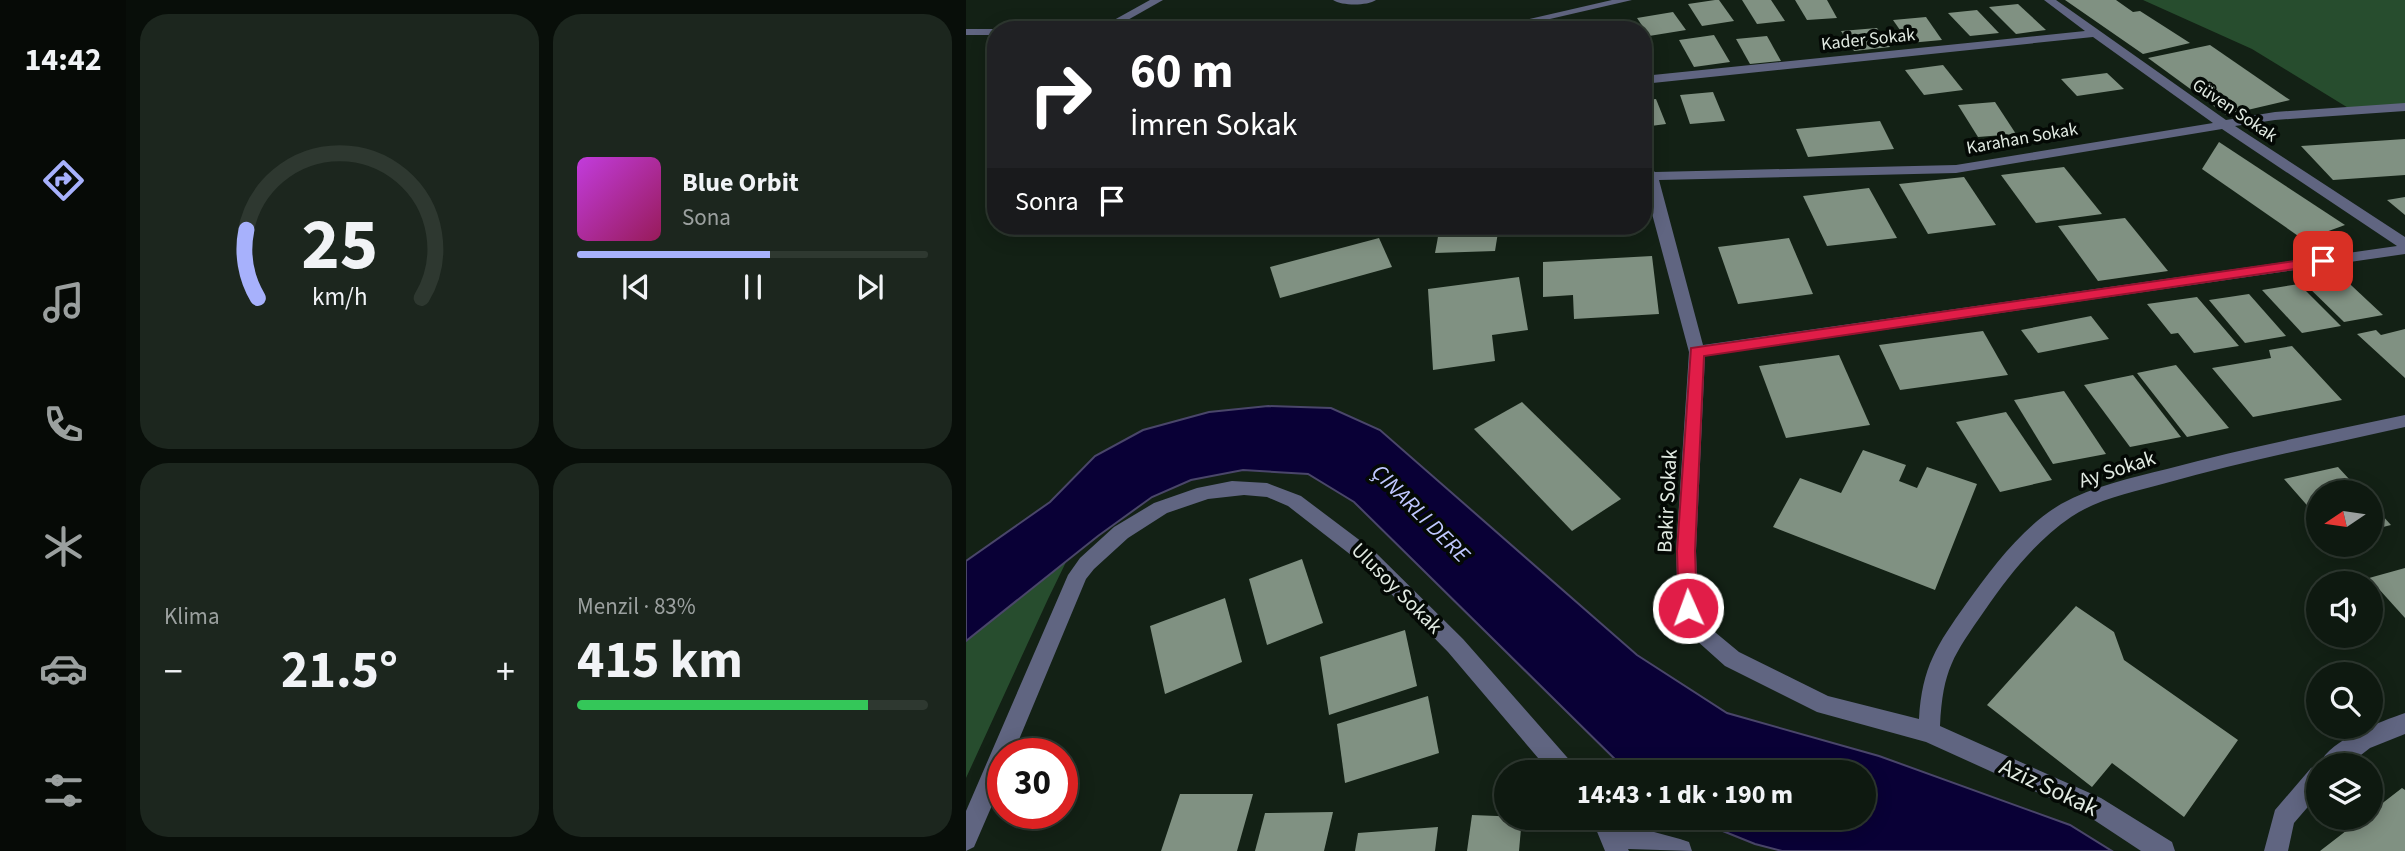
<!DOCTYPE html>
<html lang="tr">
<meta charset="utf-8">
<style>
body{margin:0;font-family:"Source Sans 3",sans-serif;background:#1c261e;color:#f1f3f6;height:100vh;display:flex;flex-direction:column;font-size:26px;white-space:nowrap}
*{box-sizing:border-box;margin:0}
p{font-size:23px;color:#9ba09f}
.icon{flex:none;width:38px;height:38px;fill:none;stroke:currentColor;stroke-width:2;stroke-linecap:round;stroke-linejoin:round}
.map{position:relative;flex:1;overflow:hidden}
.panel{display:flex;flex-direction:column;gap:14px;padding:14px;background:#080e09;width:840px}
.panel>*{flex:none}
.top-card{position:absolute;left:21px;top:21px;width:665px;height:214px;border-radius:28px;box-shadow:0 4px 18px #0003,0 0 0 2px #2e3830;background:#202124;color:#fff;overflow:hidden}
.needle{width:46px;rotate:257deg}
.tools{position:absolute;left:1340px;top:480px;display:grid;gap:14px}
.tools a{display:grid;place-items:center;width:77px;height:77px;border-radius:50%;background:#0e1910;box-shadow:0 4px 18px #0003,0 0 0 2px #2e3830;font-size:35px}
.speed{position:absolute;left:21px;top:738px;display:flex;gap:14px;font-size:35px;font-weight:700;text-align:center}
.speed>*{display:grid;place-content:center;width:91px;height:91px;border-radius:50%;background:#0e1910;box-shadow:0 4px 18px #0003,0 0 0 2px #2e3830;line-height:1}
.speed .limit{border:10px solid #d22;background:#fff;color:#111}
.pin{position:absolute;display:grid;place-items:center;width:60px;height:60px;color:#fff;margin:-30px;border-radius:14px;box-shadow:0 4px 10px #0006}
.me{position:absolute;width:77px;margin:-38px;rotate:358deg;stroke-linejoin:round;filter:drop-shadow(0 0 5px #0008)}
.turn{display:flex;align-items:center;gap:24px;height:147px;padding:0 28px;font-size:32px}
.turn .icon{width:91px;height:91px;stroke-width:2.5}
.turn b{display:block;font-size:49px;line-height:60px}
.then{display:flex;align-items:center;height:66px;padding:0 28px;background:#0003;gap:14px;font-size:26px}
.big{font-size:52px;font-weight:700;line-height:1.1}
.panel .widget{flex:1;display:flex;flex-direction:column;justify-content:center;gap:10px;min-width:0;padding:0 24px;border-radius:28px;background:#1c261e}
.panel .dial{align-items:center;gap:0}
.dial svg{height:182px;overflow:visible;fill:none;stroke:#2e3830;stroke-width:7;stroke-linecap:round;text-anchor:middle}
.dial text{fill:#f1f3f6;stroke:none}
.song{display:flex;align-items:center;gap:21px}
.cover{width:84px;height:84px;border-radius:10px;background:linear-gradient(135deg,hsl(290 70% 55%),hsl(330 70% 35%))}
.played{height:7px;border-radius:4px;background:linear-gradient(90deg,#a7b1fc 55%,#2e3830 55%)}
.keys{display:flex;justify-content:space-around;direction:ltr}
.heat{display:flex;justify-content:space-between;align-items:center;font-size:38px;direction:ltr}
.charge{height:10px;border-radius:5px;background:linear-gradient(90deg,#34c759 83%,#2e3830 0)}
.panel .tiles{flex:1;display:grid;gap:14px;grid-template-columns:repeat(2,1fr)}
.trip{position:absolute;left:528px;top:760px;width:382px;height:70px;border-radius:35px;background:#0e1910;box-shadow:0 4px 18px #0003,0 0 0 2px #2e3830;font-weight:700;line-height:70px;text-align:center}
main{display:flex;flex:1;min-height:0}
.tab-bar{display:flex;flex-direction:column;width:126px;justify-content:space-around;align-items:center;background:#060a06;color:#9ba09f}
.tab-bar .icon{width:49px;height:49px}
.tab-bar .current{color:#a7b1fc}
.tab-bar b{font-size:32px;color:#f1f3f6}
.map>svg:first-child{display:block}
.green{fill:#274d2e}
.water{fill:#090036;stroke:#4a466a;stroke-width:2}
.building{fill:#809182}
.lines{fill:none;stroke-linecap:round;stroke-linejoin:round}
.street{fill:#606581;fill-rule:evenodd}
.route{fill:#e11d48;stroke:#92132f;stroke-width:2}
.labels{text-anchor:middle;stroke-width:7;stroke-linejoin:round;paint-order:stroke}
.far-street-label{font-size:18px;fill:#e1eae2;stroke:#040905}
.street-label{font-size:21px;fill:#e1eae2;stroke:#040905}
.water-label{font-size:23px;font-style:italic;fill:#c0c8ff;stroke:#040905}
.near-street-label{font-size:24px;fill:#e1eae2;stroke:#040905}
</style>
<main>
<nav class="tab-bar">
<b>14:42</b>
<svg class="icon current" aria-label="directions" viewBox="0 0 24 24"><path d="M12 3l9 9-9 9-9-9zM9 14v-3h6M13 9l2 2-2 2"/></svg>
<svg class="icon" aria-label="music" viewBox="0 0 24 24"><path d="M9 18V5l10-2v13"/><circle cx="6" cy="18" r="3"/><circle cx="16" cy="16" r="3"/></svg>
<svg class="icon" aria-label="phone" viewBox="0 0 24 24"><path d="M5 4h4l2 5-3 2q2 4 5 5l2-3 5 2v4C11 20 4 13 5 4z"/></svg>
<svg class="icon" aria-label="climate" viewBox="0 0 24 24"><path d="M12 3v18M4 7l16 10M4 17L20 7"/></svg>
<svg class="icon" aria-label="car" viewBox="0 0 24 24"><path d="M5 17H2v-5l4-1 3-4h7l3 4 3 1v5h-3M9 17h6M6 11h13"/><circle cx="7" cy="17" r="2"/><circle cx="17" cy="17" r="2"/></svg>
<svg class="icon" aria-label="filters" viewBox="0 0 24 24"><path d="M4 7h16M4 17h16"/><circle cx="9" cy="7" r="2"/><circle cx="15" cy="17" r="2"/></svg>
</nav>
<section class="panel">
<div class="tiles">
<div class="widget dial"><svg viewBox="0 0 100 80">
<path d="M14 69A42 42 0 1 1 86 69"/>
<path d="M14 69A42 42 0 0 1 9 39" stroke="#a7b1fc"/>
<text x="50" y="56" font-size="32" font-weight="700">25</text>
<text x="50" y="72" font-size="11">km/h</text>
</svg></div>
<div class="widget">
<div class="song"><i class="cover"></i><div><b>Blue Orbit</b><p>Sona</p></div></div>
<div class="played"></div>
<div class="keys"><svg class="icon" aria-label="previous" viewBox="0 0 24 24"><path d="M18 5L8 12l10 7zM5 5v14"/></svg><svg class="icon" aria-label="pause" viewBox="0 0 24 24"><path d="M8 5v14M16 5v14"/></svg><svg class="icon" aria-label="next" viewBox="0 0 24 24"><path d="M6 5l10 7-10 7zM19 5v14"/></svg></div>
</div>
<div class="widget"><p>Klima</p>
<div class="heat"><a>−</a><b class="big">21.5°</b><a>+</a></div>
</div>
<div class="widget"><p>Menzil · 83%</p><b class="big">415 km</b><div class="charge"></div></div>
</div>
</section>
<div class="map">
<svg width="1439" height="851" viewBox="0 0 1439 851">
<rect width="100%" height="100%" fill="#132115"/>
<g class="green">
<polygon points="1177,0 1439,0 1439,107 1384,109 1286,49"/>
<polygon points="140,480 82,599 0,778 0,600"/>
</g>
<polygon class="water" points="302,406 365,408 414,430 671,655 761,713 913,756 1104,825 1146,851 816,851 789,844 722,817 898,817 898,772 662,772 388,502 342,474 277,470 225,480 186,497 132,536 0,641 0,561 84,502 129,456 177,430 243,412"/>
<g class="building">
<polygon points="749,0 753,0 768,21 736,26 722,4"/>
<polygon points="776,0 805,0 819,21 791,24"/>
<polygon points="829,0 861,0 871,18 841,20"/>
<polygon points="1099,0 1150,0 1167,12 1174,11 1224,43 1177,54"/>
<polygon points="1052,4 1080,30 1050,34 1023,7"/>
<polygon points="1011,10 1033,33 1004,36 982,13"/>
<polygon points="707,12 720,30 683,36 671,18"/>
<polygon points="960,17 976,40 943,43 927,20"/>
<polygon points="911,28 924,47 888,51 875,31"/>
<polygon points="748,35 764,62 728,67 713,40"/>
<polygon points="801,36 815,61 784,64 770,39"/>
<polygon points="1244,45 1324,100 1260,115 1182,58"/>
<polygon points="977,65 997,90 958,95 939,70"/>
<polygon points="1141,73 1158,89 1111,96 1095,79"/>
<polygon points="747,92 759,121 724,124 714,95"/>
<polygon points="690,99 700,124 677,127 677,100"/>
<polygon points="1029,102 1050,134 1012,137 992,105"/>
<polygon points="914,121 928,149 842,157 830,129"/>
<polygon points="1439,139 1439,175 1367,180 1335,146"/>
<polygon points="1253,142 1379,225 1338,240 1236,169"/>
<polygon points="1098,167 1136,214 1070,223 1035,175"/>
<polygon points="998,177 1030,225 962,234 933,184"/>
<polygon points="903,188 931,238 861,246 837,196"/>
<polygon points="1439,197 1439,215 1421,200"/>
<polygon points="1159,218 1202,271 1132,281 1092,226"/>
<polygon points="474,226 533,226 529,251 469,253"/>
<polygon points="554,226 669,226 668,231 553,229"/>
<polygon points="413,238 426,267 314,298 304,267"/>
<polygon points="823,238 847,294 772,304 752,247"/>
<polygon points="686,256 693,314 608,319 607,295 577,297 577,262"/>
<polygon points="1371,272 1417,315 1378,322 1334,279"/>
<polygon points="553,277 562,330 526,335 529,361 467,370 462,289"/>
<polygon points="1333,284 1375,326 1336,333 1296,290"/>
<polygon points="1283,294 1320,336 1279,343 1243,300"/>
<polygon points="1231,297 1273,346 1228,353 1212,333 1205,334 1181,304"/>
<polygon points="1125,316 1143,339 1072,353 1055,330"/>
<polygon points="1439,329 1439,378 1391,334 1410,330 1415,335"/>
<polygon points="1017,331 1042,375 934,390 913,345"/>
<polygon points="1326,346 1376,400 1287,417 1246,368 1305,358 1303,350"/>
<polygon points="873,355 904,425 820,438 793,366"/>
<polygon points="1210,365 1263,428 1221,437 1171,373"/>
<polygon points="1167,375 1215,437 1164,447 1118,385"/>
<polygon points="1098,391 1140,454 1087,464 1048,400"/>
<polygon points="556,402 655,499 606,531 508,429"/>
<polygon points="1040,412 1086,480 1034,492 990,422"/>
<polygon points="897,450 940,465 933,481 951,488 961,467 1011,484 969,590 807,527 834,478 875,493"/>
<polygon points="1372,467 1395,492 1353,492 1353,519 1318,479"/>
<polygon points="1405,503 1425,525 1405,530"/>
<polygon points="336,559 357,623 301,645 283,579"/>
<polygon points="1439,568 1439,618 1403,578"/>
<polygon points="259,598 276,662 199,694 184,626"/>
<polygon points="1110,606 1148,632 1158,660 1272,740 1218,817 1146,763 1126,787 1021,705"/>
<polygon points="439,630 451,686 363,715 354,657"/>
<polygon points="462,696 473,753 379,783 371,724"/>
<polygon points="1436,788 1439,790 1439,851 1354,851 1398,817 1405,817 1405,812"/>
<polygon points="214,794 287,794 271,851 195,851"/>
<polygon points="367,812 358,851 289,851 299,813"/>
<polygon points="506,815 556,817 553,851 501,851"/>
<polygon points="472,827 469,851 389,851 392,833"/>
</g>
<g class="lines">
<g class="street">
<polygon points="184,0 197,0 144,30 130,30"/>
<path d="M367,0h43c-9,6 -34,6 -43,0z"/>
<polygon points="646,0 666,0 537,30 515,30"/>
<path d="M1078,0h12l170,120 49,-8 130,-9v8l-130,9 -40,6 170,111v17l-700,102 -9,195 2,56 12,21 29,24 89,44 91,23c3,-52 18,-74 47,-115 26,-36 56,-77 95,-100 32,-18 70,-26 106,-35 78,-21 158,-37 238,-54v12c-80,18 -160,34 -239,56 -31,9 -67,15 -95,34 -35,24 -62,58 -86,93 -32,46 -42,59 -45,116l161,72 71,44 3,9h-34l-56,-37 -159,-72 -109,-30 -92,-46 -29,-26 -18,-32 -2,-57 13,-199 -46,-172v-18l12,10 301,-7 257,-42 -120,-86 -450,47v-8l442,-45zM1256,129l175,117 -694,99 -44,-165 297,-7z"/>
<polygon points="0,29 30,29 34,30 30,30 30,35 0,35"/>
<polygon points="266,481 301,483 335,496 408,551 497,639 607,764 610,772 584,772 482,652 394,562 322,506 301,497 278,495 242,499 201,513 162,538 128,569 120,579 47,754 37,754 37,780 8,847 0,851 0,811 102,575 114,558 148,527 188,503 231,488"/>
<path d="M1439,713v21l-35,14 -22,17h-29v29l-25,29 -6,28h-24l11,-41 36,-42 8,-3c11,-26 61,-43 86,-52z"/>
<polygon points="625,817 649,817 651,822 714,839 723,842 726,851 662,849 663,851 639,851"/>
</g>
</g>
<polygon class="route" points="1357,257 1364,261 1362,264 738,356 729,551 731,608 728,613 722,616 715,613 713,608 711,551 725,348"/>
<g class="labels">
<g class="far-street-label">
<text transform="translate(902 39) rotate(-6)" y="6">Kader Sokak</text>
<text transform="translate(1269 110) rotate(34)" y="6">Güven Sokak</text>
<text transform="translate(1056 138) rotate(-10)" y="6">Karahan Sokak</text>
</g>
<g class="street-label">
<text transform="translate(1151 469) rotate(-18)" y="7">Ay Sokak</text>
<text transform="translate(701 501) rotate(-87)" y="7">Bakir Sokak</text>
<text transform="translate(431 588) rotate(45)" y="7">Ulusoy Sokak</text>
</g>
<g class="water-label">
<text transform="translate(455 513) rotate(45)" y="8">ÇINARLI DERE</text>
</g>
<g class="near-street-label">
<text transform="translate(1083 787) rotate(25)" y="8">Aziz Sokak</text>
</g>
</g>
</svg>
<div class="tools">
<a><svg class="needle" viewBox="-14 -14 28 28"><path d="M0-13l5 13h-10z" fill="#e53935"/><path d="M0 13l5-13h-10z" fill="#9ba09f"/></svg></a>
<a><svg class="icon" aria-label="sound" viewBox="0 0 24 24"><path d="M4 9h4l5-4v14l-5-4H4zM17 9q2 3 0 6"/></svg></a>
<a><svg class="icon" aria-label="search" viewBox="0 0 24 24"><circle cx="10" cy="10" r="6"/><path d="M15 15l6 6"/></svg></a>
<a><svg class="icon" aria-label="layers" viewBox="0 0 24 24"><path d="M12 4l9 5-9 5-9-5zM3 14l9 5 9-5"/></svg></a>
</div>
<div class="speed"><div class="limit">30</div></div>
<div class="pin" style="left:1357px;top:261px;background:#d93025"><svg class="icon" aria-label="arrive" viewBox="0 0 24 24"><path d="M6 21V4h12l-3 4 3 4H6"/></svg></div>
<svg class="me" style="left:722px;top:608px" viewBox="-20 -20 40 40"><circle r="17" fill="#e11d48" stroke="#fff" stroke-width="3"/><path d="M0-11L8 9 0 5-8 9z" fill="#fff"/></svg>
<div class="trip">14:43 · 1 dk · 190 m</div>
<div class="top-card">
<div class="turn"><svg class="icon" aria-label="right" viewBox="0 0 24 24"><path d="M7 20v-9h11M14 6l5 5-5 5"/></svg><div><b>60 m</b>İmren Sokak</div></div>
<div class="then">Sonra<svg class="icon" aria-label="arrive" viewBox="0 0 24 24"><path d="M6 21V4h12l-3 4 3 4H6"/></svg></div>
</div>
</div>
</main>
